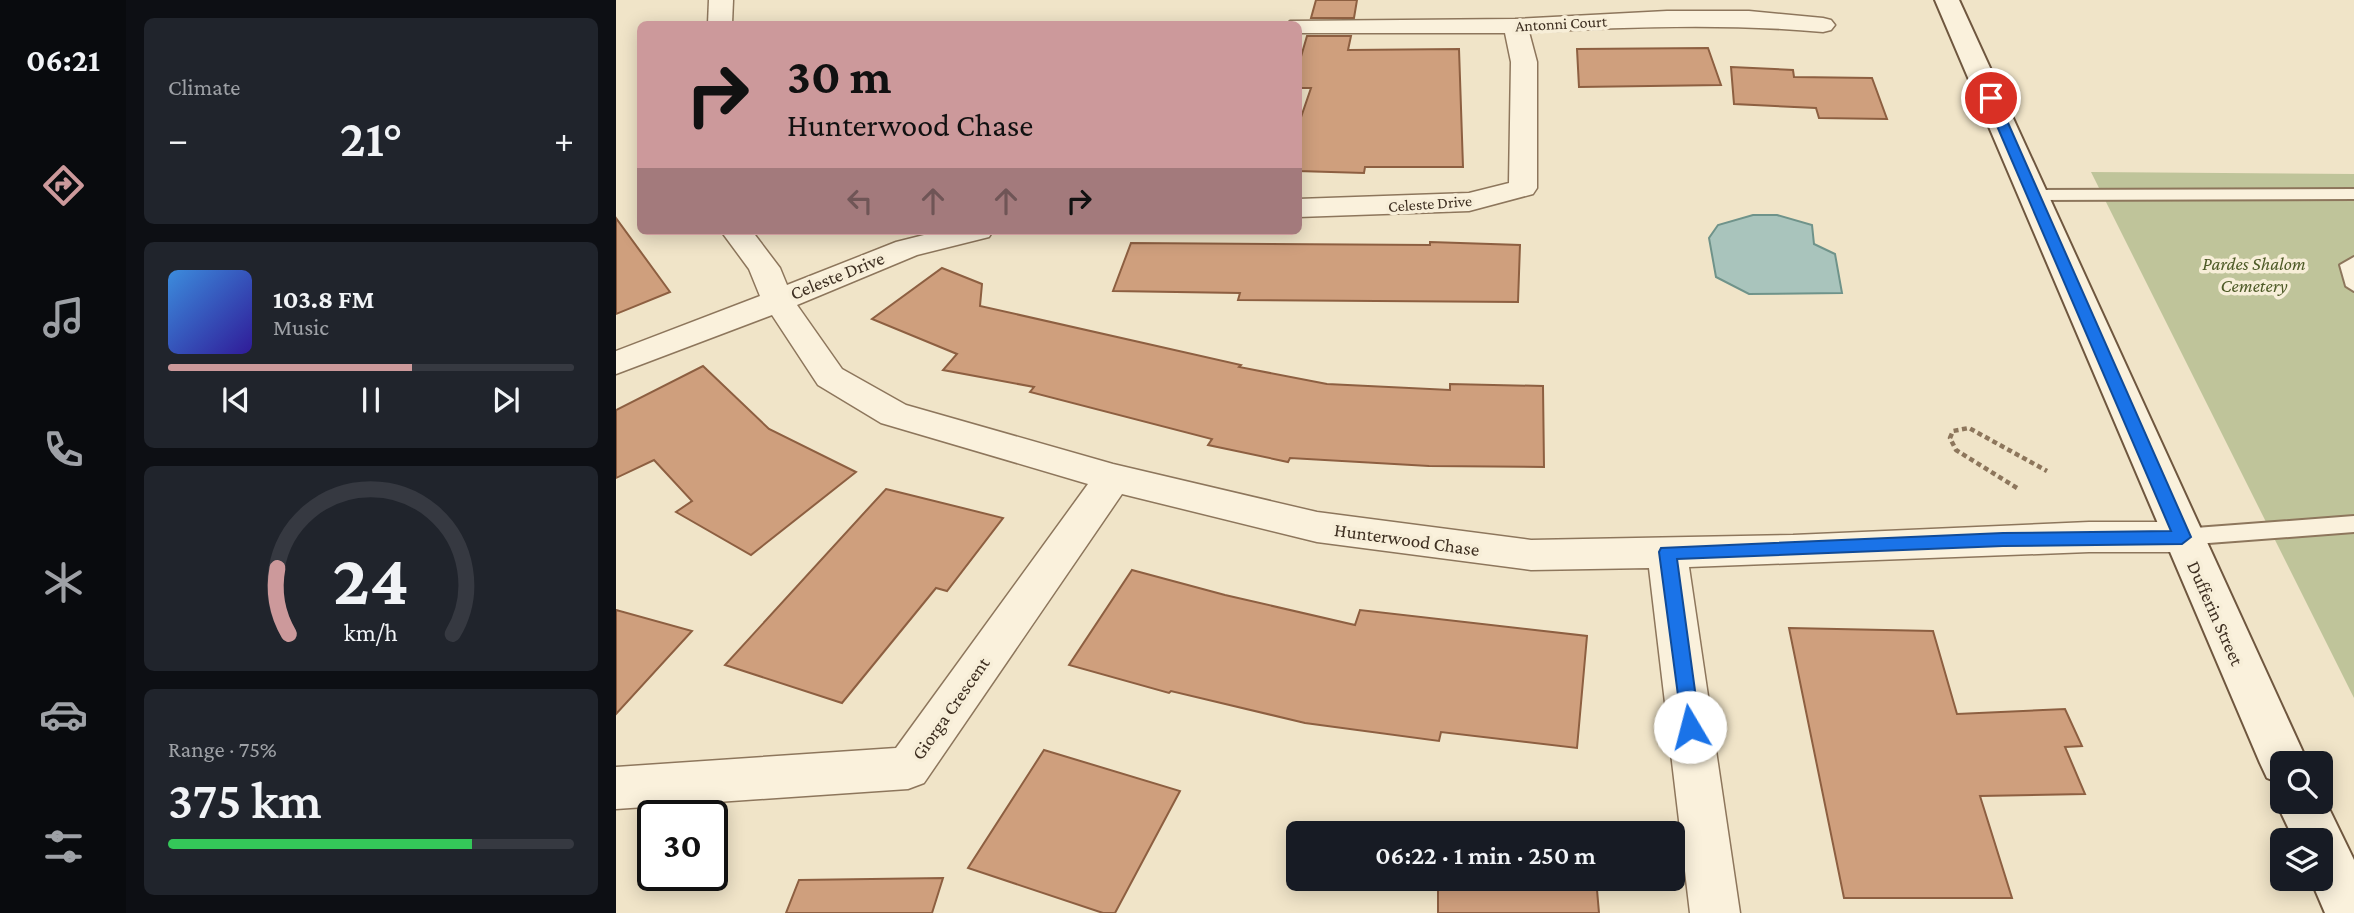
<!DOCTYPE html>
<meta charset="utf-8">
<style>
body{margin:0;font-family:"Crimson Pro",serif;background:#20242c;color:#f1f3f6;height:100vh;display:flex;flex-direction:column;font-size:26px;white-space:nowrap}
*{box-sizing:border-box;margin:0}
p{font-size:23px;color:#9ea1a6}
.icon{flex:none;width:38px;height:38px;fill:none;stroke:currentColor;stroke-width:2;stroke-linecap:round;stroke-linejoin:round}
.map{position:relative;flex:1;overflow:hidden}
.sheet{display:flex;flex-direction:column;gap:18px;padding:18px;background:#0d0f14;width:490px}
.sheet>*{flex:none}
.hud{position:absolute;left:21px;top:21px;width:665px;height:214px;border-radius:10px;box-shadow:0 4px 18px #0003;background:#cc999b;color:#111;overflow:hidden}
.controls{position:absolute;left:1654px;top:751px;display:grid;gap:14px}
.controls a{display:grid;place-items:center;width:63px;height:63px;border-radius:10px;background:#171b24;box-shadow:0 4px 18px #0003;font-size:35px}
.speed{position:absolute;left:21px;top:800px;display:flex;gap:14px;font-size:35px;font-weight:700;text-align:center}
.speed>*{display:grid;place-content:center;width:91px;height:91px;border-radius:50%;background:#171b24;box-shadow:0 4px 18px #0003;line-height:1}
.speed .limit{border:4px solid #111;border-radius:10px;background:#fff;color:#111}
.pin{position:absolute;display:grid;place-items:center;width:60px;height:60px;color:#fff;margin:-30px;border:4px solid #fff;border-radius:50%;box-shadow:0 2px 7px #0007}
.me{position:absolute;width:77px;margin:-38px;rotate:352deg;stroke-linejoin:round;filter:drop-shadow(0 0 5px #0008)}
.turn{display:flex;align-items:center;gap:24px;height:147px;padding:0 35px;font-size:32px}
.turn .icon{width:91px;height:91px;stroke-width:2.5}
.turn b{display:block;font-size:49px;line-height:60px}
.lanes{display:flex;align-items:center;height:66px;padding:0 35px;background:#0003;justify-content:center;gap:35px;direction:ltr}
.lanes .off{opacity:.35}
.big{font-size:52px;font-weight:600;line-height:1.1}
.sheet .card{flex:1;display:flex;flex-direction:column;justify-content:center;gap:10px;min-width:0;padding:0 24px;border-radius:10px;background:#20242c}
.sheet .dial{align-items:center;gap:0}
.dial svg{height:182px;overflow:visible;fill:none;stroke:#363941;stroke-width:7;stroke-linecap:round;text-anchor:middle}
.dial text{fill:#f1f3f6;stroke:none}
.song{display:flex;align-items:center;gap:21px}
.cover{width:84px;height:84px;border-radius:10px;background:linear-gradient(135deg,hsl(210 70% 55%),hsl(250 70% 35%))}
.played{height:7px;border-radius:4px;background:linear-gradient(90deg,#cc999b 60%,#363941 60%)}
.keys{display:flex;justify-content:space-around;direction:ltr}
.heat{display:flex;justify-content:space-between;align-items:center;font-size:38px;direction:ltr}
.charge{height:10px;border-radius:5px;background:linear-gradient(90deg,#34c759 75%,#363941 0)}
.trip{position:absolute;left:670px;top:821px;width:399px;height:70px;border-radius:10px;background:#171b24;box-shadow:0 4px 18px #0003;font-weight:600;line-height:70px;text-align:center}
main{display:flex;flex:1;min-height:0}
.dock{display:flex;flex-direction:column;width:126px;justify-content:space-around;align-items:center;background:#090b0e;color:#9ea1a6}
.dock .icon{width:49px;height:49px}
.dock .selected{color:#cc999b}
.dock b{font-size:32px;color:#f1f3f6}
.map>svg:first-child{display:block}
.cemetery{fill:#bfc49a}
.water{fill:#a9c4bc;stroke:#6f938a;stroke-width:2}
.building{fill:#cf9f7d;stroke:#8d5f41;stroke-width:2}
.lines{fill:none;stroke-linecap:round;stroke-linejoin:round}
.lane-casing{stroke:#8d765c;stroke-width:4}
.street-casing{stroke:#8d765c;stroke-width:3}
.secondary-casing{stroke:#6f573f;stroke-width:4}
.path{stroke:#8d765c;stroke-width:4.5;stroke-dasharray:5 3.5;stroke-linecap:butt}
.lane{fill:#faf1dc;fill-rule:evenodd}
.street{fill:#faf1dc;fill-rule:evenodd}
.secondary{fill:#faf1dc;fill-rule:evenodd}
.route{fill:#1a73e8;stroke:#114b97;stroke-width:2}
.labels{text-anchor:middle;stroke-width:7;stroke-linejoin:round;paint-order:stroke}
.far-street-label{font-size:16px;fill:#3d2e20;stroke:#f7eed8}
.park-label{font-size:19px;font-style:italic;fill:#4d5a26;stroke:#f7eed8}
.street-label{font-size:19px;fill:#3d2e20;stroke:#f7eed8}
</style>
<main>
<nav class="dock">
<b>06:21</b>
<svg class="icon selected" aria-label="directions" viewBox="0 0 24 24"><path d="M12 3l9 9-9 9-9-9zM9 14v-3h6M13 9l2 2-2 2"/></svg>
<svg class="icon" aria-label="music" viewBox="0 0 24 24"><path d="M9 18V5l10-2v13"/><circle cx="6" cy="18" r="3"/><circle cx="16" cy="16" r="3"/></svg>
<svg class="icon" aria-label="phone" viewBox="0 0 24 24"><path d="M5 4h4l2 5-3 2q2 4 5 5l2-3 5 2v4C11 20 4 13 5 4z"/></svg>
<svg class="icon" aria-label="climate" viewBox="0 0 24 24"><path d="M12 3v18M4 7l16 10M4 17L20 7"/></svg>
<svg class="icon" aria-label="car" viewBox="0 0 24 24"><path d="M5 17H2v-5l4-1 3-4h7l3 4 3 1v5h-3M9 17h6M6 11h13"/><circle cx="7" cy="17" r="2"/><circle cx="17" cy="17" r="2"/></svg>
<svg class="icon" aria-label="filters" viewBox="0 0 24 24"><path d="M4 7h16M4 17h16"/><circle cx="9" cy="7" r="2"/><circle cx="15" cy="17" r="2"/></svg>
</nav>
<section class="sheet">
<div class="card"><p>Climate</p>
<div class="heat"><a>−</a><b class="big">21°</b><a>+</a></div>
</div>
<div class="card">
<div class="song"><i class="cover"></i><div><b>103.8 FM</b><p>Music</p></div></div>
<div class="played"></div>
<div class="keys"><svg class="icon" aria-label="previous" viewBox="0 0 24 24"><path d="M18 5L8 12l10 7zM5 5v14"/></svg><svg class="icon" aria-label="pause" viewBox="0 0 24 24"><path d="M8 5v14M16 5v14"/></svg><svg class="icon" aria-label="next" viewBox="0 0 24 24"><path d="M6 5l10 7-10 7zM19 5v14"/></svg></div>
</div>
<div class="card dial"><svg viewBox="0 0 100 80">
<path d="M14 69A42 42 0 1 1 86 69"/>
<path d="M14 69A42 42 0 0 1 9 40" stroke="#cc999b"/>
<text x="50" y="56" font-size="32" font-weight="700">24</text>
<text x="50" y="72" font-size="11">km/h</text>
</svg></div>
<div class="card"><p>Range · 75%</p><b class="big">375 km</b><div class="charge"></div></div>
</section>
<div class="map">
<svg width="1738" height="913" viewBox="0 0 1738 913">
<rect width="100%" height="100%" fill="#f0e4c8"/>
<polygon class="cemetery" points="1475,172 1738,174 1738,698"/>
<polygon class="water" points="1137,215 1161,215 1196,225 1198,244 1219,254 1226,293 1133,294 1100,277 1093,238 1102,225"/>
<g class="building">
<polygon points="700,0 741,0 738,18 695,18"/>
<polygon points="691,36 735,36 732,50 843,49 847,167 749,167 748,173 682,171 682,126 695,88 682,88 682,67"/>
<polygon points="1092,48 1105,85 963,87 961,49"/>
<polygon points="1115,67 1177,70 1178,77 1256,78 1271,119 1203,118 1200,108 1118,104"/>
<polygon points="0,218 54,292 0,314"/>
<polygon points="814,242 904,245 902,302 622,300 624,293 497,291 515,243 814,245"/>
<polygon points="326,268 366,284 364,306 625,365 623,367 711,384 834,390 834,384 927,386 928,467 813,466 674,458 672,462 592,445 596,439 414,392 418,387 327,370 341,354 256,319"/>
<polygon points="87,366 153,429 240,472 135,555 60,512 76,501 38,460 0,478 0,410"/>
<polygon points="270,489 387,518 331,591 320,588 226,703 109,665"/>
<polygon points="516,570 609,595 739,625 744,610 971,636 961,748 825,732 823,741 689,723 555,691 553,693 453,665"/>
<polygon points="0,610 76,631 0,714"/>
<polygon points="1173,628 1317,631 1341,714 1449,709 1466,746 1449,747 1469,794 1364,796 1396,898 1228,898"/>
<polygon points="428,750 564,791 499,913 487,913 352,868"/>
<polygon points="975,828 976,833 823,833 823,830"/>
<polygon points="327,878 316,913 170,913 183,880"/>
<polygon points="822,878 980,878 983,913 822,913"/>
</g>
<g class="lines">
<defs>
<g id="lane">
<polygon points="1738,189 1738,199 1419,200 1411,195 1419,190"/>
<polygon points="1738,257 1738,291 1730,286 1724,265"/>
<polygon points="1738,516 1738,532 1566,545 1559,543 1556,537 1559,531 1566,529"/>
</g>
<g id="street">
<polygon points="93,0 117,0 116,24 92,24"/>
<path d="M1051,11h82l74,7 8,2 4,5 -4,5 -8,2c-99,-9 -195,-5 -294,0l8,30v126l-4,6 -64,17 -171,6v-18l171,-6 40,-10 2,-121 -6,-29h-207v-9h-11l3,-3 225,-2z"/>
<polygon points="105,231 136,231 164,268 171,285 280,242 324,231 377,231 373,237 301,255 181,305 226,369 290,405 497,464 701,512 915,540 1177,535 1473,522 1566,522 1580,526 1586,537 1580,548 1566,552 1473,552 1073,567 1124,913 1074,913 1033,568 915,570 701,542 506,494 308,783 292,789 0,809 0,767 280,748 472,484 265,423 202,385 156,315 0,374 0,351 144,296 133,269"/>
</g>
<g id="secondary">
<polygon points="1319,0 1343,0 1692,763 1666,763 1666,784 1651,778 1644,763"/>
<polygon points="1666,789 1666,802 1704,802 1704,790 1738,860 1738,913 1709,913 1694,878 1704,878 1704,840 1678,840 1660,802"/>
</g>
</defs>
<use href="#lane" class="lane-casing"/>
<use href="#street" class="street-casing"/>
<use href="#secondary" class="secondary-casing"/>
<polyline class="path" points="1401,488 1340,450 1334,438 1337,431 1353,428 1431,471"/>
<use href="#lane" class="lane"/>
<use href="#street" class="street"/>
<use href="#secondary" class="secondary"/>
</g>
<polygon class="route" points="1375,94 1381,98 1575,537 1566,544 1387,546 1061,559 1084,727 1081,733 1074,735 1067,733 1043,552 1045,548 1387,533 1555,531 1369,98"/>
<g class="labels">
<g class="far-street-label">
<text transform="translate(945 23) rotate(-3)" y="6">Antonni Court</text>
<text transform="translate(814 203) rotate(-4)" y="6">Celeste Drive</text>
</g>
<g class="park-label">
<text x="1638" y="270">Pardes Shalom<tspan x="1638" dy="22">Cemetery</tspan></text>
</g>
<g class="street-label">
<text transform="translate(221 275) rotate(-22)" y="7">Celeste Drive</text>
<text transform="translate(791 539) rotate(8)" y="7">Hunterwood Chase</text>
<text transform="translate(1600 613) rotate(66)" y="7">Dufferin Street</text>
<text transform="translate(334 708) rotate(-55)" y="7">Giorga Crescent</text>
</g>
</g>
</svg>
<div class="controls">
<a><svg class="icon" aria-label="search" viewBox="0 0 24 24"><circle cx="10" cy="10" r="6"/><path d="M15 15l6 6"/></svg></a>
<a><svg class="icon" aria-label="layers" viewBox="0 0 24 24"><path d="M12 4l9 5-9 5-9-5zM3 14l9 5 9-5"/></svg></a>
</div>
<div class="speed"><div class="limit">30</div></div>
<div class="pin" style="left:1375px;top:98px;background:#d93025"><svg class="icon" aria-label="arrive" viewBox="0 0 24 24"><path d="M6 21V4h12l-3 4 3 4H6"/></svg></div>
<svg class="me" style="left:1074px;top:727px" viewBox="-20 -20 40 40"><circle r="19" fill="#fff"/><path d="M0-13L10 11 0 6-10 11z" fill="#1a73e8"/></svg>
<div class="trip">06:22 · 1 min · 250 m</div>
<div class="hud">
<div class="turn"><svg class="icon" aria-label="right" viewBox="0 0 24 24"><path d="M7 20v-9h11M14 6l5 5-5 5"/></svg><div><b>30 m</b>Hunterwood Chase</div></div>
<div class="lanes"><svg class="icon off" aria-label="left" viewBox="0 0 24 24"><path d="M17 20v-9H6M10 6l-5 5 5 5"/></svg><svg class="icon off" aria-label="ahead" viewBox="0 0 24 24"><path d="M12 20V5M6 11l6-6 6 6"/></svg><svg class="icon off" aria-label="ahead" viewBox="0 0 24 24"><path d="M12 20V5M6 11l6-6 6 6"/></svg><svg class="icon" aria-label="right" viewBox="0 0 24 24"><path d="M7 20v-9h11M14 6l5 5-5 5"/></svg></div>
</div>
</div>
</main>
